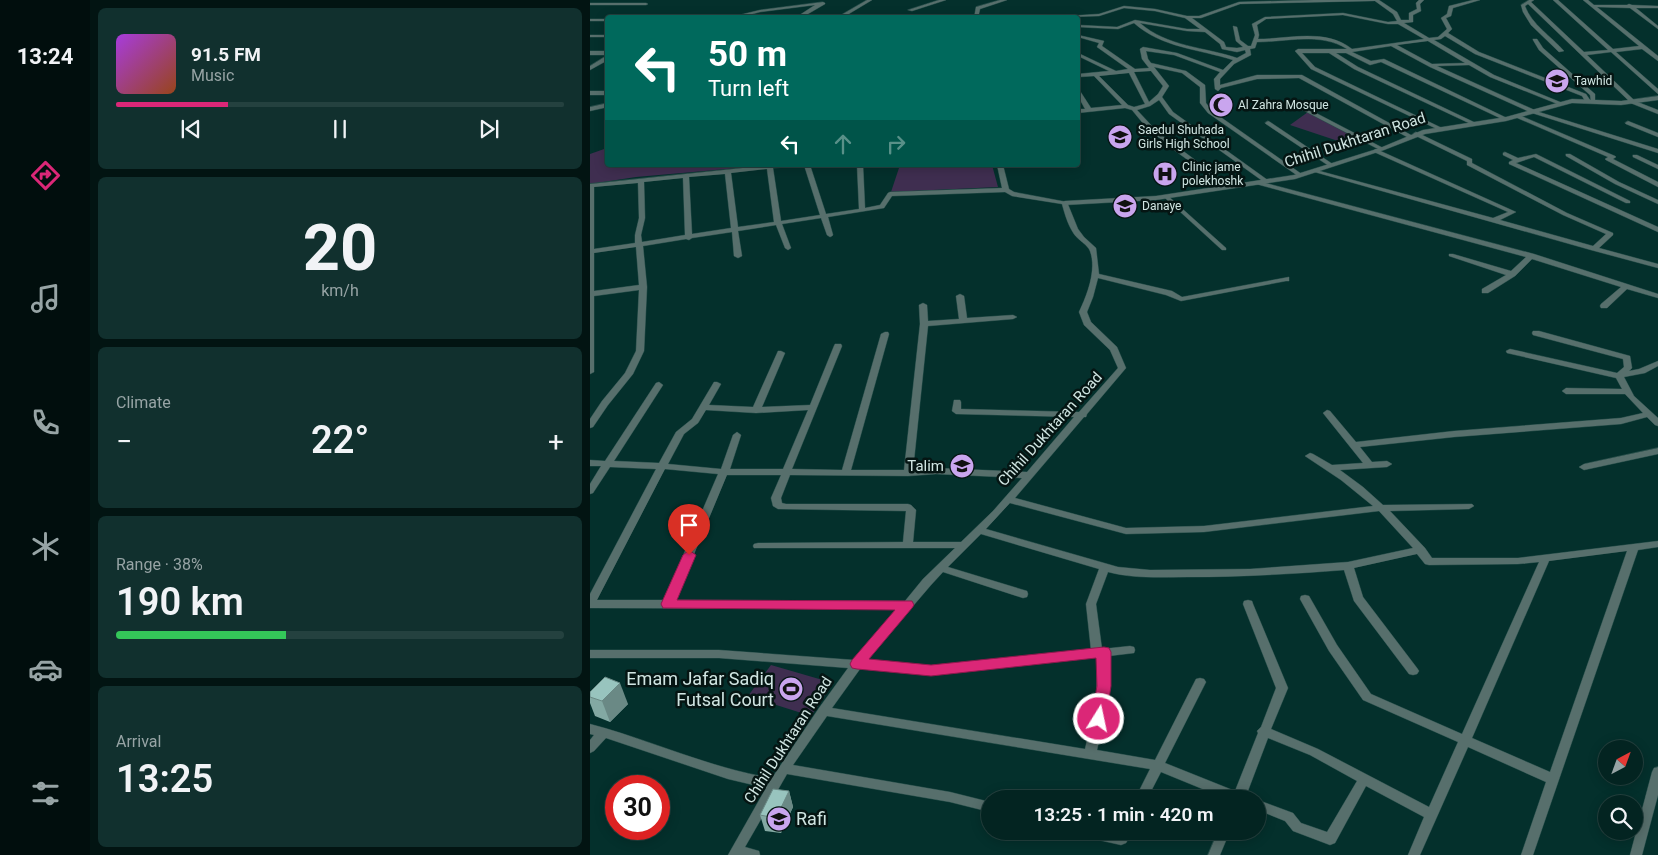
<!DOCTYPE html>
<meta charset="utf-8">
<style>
body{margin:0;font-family:Roboto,sans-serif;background:#11302e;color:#f1f3f6;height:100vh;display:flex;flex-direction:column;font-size:19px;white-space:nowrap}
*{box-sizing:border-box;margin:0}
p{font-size:16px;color:#97a4a5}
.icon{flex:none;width:28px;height:28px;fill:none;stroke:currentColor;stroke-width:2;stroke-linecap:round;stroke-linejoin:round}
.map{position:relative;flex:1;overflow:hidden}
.sheet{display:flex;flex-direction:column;gap:8px;padding:8px;background:#021412;width:500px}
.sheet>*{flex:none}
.hud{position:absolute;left:15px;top:15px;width:475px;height:152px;border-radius:5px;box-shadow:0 2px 12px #0003,0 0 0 1px #24413f;background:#00695c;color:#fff;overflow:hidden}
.needle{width:32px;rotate:41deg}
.controls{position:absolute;left:1008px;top:740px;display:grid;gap:10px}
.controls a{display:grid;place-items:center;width:45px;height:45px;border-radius:50%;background:#032421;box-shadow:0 2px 12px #0003,0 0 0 1px #24413f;font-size:25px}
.speed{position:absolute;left:15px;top:775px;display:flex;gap:10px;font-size:25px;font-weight:700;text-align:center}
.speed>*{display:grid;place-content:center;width:65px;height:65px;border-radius:50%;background:#032421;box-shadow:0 2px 12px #0003,0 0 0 1px #24413f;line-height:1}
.speed .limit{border:8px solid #d22;background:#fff;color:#111}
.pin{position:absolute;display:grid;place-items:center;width:42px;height:42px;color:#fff;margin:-51px -21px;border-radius:50% 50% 50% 0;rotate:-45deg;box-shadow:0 0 5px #0007}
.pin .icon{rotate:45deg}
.me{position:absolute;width:55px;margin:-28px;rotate:10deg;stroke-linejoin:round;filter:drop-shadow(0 0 4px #0008)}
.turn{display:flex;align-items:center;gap:18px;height:105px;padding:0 20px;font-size:22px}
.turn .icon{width:65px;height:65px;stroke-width:2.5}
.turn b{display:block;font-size:35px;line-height:42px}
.lanes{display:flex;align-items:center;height:48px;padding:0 20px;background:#0003;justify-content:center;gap:25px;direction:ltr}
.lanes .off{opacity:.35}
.big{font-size:38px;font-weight:600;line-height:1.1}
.sheet .widget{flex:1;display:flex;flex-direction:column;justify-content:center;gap:8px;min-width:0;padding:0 18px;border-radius:8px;background:#11302e}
.sheet .dial{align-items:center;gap:0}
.dial b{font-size:65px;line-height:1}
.song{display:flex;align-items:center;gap:15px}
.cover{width:60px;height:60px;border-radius:8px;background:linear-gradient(135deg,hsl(280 70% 55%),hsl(20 70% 35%))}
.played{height:5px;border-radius:2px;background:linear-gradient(90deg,#db2777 25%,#24413f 25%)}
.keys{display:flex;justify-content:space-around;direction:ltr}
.heat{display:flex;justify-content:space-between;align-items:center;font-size:28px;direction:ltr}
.charge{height:8px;border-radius:4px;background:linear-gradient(90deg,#34c759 38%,#24413f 0)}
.trip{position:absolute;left:391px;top:790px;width:285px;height:50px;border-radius:25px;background:#032421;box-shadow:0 2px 12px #0003,0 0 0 1px #24413f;font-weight:600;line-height:50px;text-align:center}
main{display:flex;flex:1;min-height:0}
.tabs{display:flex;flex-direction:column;width:90px;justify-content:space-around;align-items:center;background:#010e0d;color:#97a4a5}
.tabs .icon{width:35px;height:35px}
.tabs .on{color:#db2777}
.tabs b{font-size:22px;color:#f1f3f6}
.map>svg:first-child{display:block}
.green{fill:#3f2e50}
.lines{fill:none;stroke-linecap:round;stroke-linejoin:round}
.minor-casing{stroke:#254d49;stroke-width:1}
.tertiary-casing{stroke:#254d49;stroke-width:1}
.minor{fill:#576f6c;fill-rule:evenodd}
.tertiary{fill:#576f6c;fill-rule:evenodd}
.wall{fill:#83a9a3}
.shaded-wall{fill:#6a8985}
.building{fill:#98c4be;stroke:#6a8985}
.route{fill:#db2777;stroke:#8e194d}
.labels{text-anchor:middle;stroke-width:5;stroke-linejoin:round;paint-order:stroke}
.far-poi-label{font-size:12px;fill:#d0e5e2;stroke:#051513;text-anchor:start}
.street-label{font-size:15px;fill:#d0e5e2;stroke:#051513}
.poi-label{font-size:15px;fill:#d0e5e2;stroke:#051513;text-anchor:end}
.near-poi-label{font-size:18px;fill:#d0e5e2;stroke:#051513;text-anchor:end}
</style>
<main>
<nav class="tabs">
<b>13:24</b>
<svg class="icon on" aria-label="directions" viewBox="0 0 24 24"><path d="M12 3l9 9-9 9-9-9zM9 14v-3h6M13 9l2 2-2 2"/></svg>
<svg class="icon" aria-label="music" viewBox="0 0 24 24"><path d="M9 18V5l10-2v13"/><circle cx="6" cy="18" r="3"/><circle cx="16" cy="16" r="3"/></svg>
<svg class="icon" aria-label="phone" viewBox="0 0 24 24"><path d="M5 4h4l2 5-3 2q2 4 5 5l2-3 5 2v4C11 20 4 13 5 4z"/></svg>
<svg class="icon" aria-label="climate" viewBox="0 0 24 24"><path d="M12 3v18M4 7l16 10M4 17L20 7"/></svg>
<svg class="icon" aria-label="car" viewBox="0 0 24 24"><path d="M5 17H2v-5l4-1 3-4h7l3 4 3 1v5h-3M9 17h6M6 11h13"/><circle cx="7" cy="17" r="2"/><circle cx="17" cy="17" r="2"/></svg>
<svg class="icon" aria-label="filters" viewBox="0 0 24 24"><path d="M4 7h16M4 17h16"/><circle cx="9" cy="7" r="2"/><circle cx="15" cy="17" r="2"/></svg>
</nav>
<section class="sheet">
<div class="widget">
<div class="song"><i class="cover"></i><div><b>91.5 FM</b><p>Music</p></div></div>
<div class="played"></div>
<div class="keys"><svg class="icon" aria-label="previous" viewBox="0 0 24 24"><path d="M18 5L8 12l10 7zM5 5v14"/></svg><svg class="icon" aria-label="pause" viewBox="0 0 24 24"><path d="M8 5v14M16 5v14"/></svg><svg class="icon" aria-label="next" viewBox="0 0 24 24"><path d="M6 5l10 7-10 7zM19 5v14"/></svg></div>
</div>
<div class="widget dial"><b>20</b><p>km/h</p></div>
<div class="widget"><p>Climate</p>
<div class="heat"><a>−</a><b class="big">22°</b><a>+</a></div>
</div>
<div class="widget"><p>Range · 38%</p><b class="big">190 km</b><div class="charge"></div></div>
<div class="widget"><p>Arrival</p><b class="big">13:25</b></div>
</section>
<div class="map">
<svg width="1068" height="855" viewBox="0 0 1068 855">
<rect width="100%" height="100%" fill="#04302c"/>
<g class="green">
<polygon points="718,112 770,140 764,145 757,144 700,125"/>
<polygon points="17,148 18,165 182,165 46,177 0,184 0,154"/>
<polygon points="310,165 402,165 408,187 301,192"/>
<polygon points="181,665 243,683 221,716 158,696"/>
</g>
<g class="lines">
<defs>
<g id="minor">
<polygon points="277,0 282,0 252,18 246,18"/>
<polygon points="349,0 356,0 322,11 318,10"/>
<polygon points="410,0 417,0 390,9 388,18 384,18 386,7"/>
<path d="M723,0h66l18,12 4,8h8v-7l8,-4 -1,-6 3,-3h5l-4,4 1,7 -8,4v7l-9,1 25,15 9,-1 9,-8 -6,-11 6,-4 2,-8 24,-6h7l-27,8 -2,8 -5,2 6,11 -4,4 31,19 107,42 4,6 -5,1 -3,-5 -107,-42 -30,-18 -4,3 -7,1 60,35 71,29 -5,1 -70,-28 -21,-12 -32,1 102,46 119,37v4l-126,-40 -102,-46 -39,-21 -39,6 19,9 13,-2 125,60 -5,1 -123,-58 -11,3 -24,-12h-10l22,14 120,57 -5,1 -119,-56 -25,-16h-27l13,14 129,62 -5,1 -128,-61 -16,-18 3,-2h49c-27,-17 -60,-7 -90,-7l-2,6 -5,1 1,6 -17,9 -14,15v6l37,-10h45l109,60v2h-4l-108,-59 -42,1 -36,9 -3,3 -3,-2 -1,-10 6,-7 -46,-17 -28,-4 2,8 3,4 35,8 19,14 1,18 6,8 91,64 -5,1 -90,-63 -8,-10v-16l-18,-14 -28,-6 15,19 -7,11 11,15 96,69 -5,1 -95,-68 -10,-14 -9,6 -13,4 14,15 12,11 67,50v2l-2,1 -54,-39 -28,-23 -14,-17 -7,-2 -47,5v-4h7l-7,-13v-6l2,1 11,17 31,-3 -28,-29 -16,1v-3l31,-3 -31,-15v-3l38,18 12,-2 -31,-22 2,-4 -21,-6v-2l26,6 -2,5 33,23 14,-1 -7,-9 -2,-10 3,-2 34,6 46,17 10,-10c-34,-11 -71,-12 -99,-37l-16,6 -40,-2v-2l39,2 18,-7 52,9h13l-15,-11 -30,-7 -31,-3 -25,8 -65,2 65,-4 25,-8 31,3 32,7h12l40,-14zM785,1l18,13 4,7 -9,1 -45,-9 -78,4 -13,7 3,11 -4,11h-3l-8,-6 -3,-13 -4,-1 3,15 7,6 -6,1 -11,-1 -2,-5 -32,-24h9l39,-14zM753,15l45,9h10l26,15 -72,10c-27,-21 -63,-10 -94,-10l1,-4 -2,-10 9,-6zM550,23l47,8 18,1 15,12 2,5 15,3 8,-2 1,3 -9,5c-32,-11 -70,-11 -97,-35zM838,41l37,22 -33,1 -35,-19zM561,71l12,15 -5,8 -9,8 -15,-30zM539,73l16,31 -11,3 -6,-2 -29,-29z"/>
<path d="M939,0h5l-3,2 53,50 24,-2 -55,-50h5l55,49 26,-3 -56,-46h5l6,5h33l2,-1 3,1 26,1v2h-22l22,18v3l-28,-21 -33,-1 61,49v5l-16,-12 -26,3 42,37v5l-47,-42 -24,3 48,46 23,9v4l-30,-12v-2l-100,-96 -3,2c7,19 26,30 39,45l-5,1 -28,-27 -8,-13 -2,-7z"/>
<polygon points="233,2 235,3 235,4 211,18 205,18 225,5 170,12 147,18 137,18 170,10"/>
<polygon points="0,3 56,3 58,4 56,5 0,5"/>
<polygon points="109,15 121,18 75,18 77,17"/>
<rect x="0" y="19" width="18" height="2"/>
<rect x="0" y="35" width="18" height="2"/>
<polygon points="943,39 947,39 953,48 1005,94 1005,101 1001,101 1000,95 949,50 943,40"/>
<rect x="0" y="51" width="18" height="4"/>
<polygon points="16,56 18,56 18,60 0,70 0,66"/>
<rect x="0" y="91" width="18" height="4"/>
<polygon points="699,101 703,101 795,149 790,150 699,103"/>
<polygon points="18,103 18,107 0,111 0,107"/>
<polygon points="925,115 929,115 1025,156 1026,157 1023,159 1068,182 1068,187 1016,160 1015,159 1018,157 925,117"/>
<polygon points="678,121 680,122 744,165 739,166 676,124 675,123"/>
<polygon points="1038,121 1068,133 1068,137 1036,124 1035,123"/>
<polygon points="826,132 882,159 882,163 977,213 1023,233 1023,235 1009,248 1068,264 1068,268 1001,250 721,171 726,170 903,218 918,212 784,152 784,150 786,149 926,212 910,220 1003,246 1016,234 973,215 877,165 877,161 824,135 823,134"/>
<polygon points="915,152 928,158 946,154 1040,201 1040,203 1036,203 944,157 926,163 1068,227 1068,232 919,164 919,162 923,160 913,155 913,153"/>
<polygon points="976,154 980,154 1029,182 1068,200 1068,204 1025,184 976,156"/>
<polygon points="1043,155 1047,155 1068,165 1068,169 1043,157"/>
<path d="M180,165h21l-3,2 -15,1 8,53 39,-6 -16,-50h6l16,49 33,-5 -2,-44h6l2,43 15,-3 8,-12 2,-1 112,-4 -5,-23h6l6,24 5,3 53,10 11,27 6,8 12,11 3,26 73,17 10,6 107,-20v4h-3l-105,20 -15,-6 -68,-17 -5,19 -6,15 4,10 26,25 9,21 -39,46 -1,3h-2l-69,81 111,30 78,-2 169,-20 -32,-26 -36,-24 5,-3 3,1 19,11 31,-2 -40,-50 4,-3 3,1 26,31 98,-11 167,-13 22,-5 -18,-19h-59l-4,-3 4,-3 56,1 -6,-11 -109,-25 -1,-2 4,-2 107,24 7,-6 -1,-8 -90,-24 -1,-2 1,-2h6l91,25 2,12 -3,3 10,-2 19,-8v5l-13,7 -21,4 10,19 24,22v8l-3,-1 -8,-8 -26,7 -167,13 -94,10 12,15 15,-1 5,3 -5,3 -47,3 23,17 20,18 89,-1 2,2 -5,3 -79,2 35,37 7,10h86l140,-17v6l-20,3 -105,305h-12l25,-73 -78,-35 -48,108h-12l16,-38 -58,-31 -31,57 -5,2 -37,-14 -8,-10 -27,-11v-10l35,13 8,10 26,9 30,-51 -47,-26 -42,-17 -22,58 1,3h-20l-66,-27 -14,27h-12l15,-30 -323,-53 -34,49 157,27 40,10v10l-40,-10 -163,-28 -42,73 14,4 1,4h-32l38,-67 -38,-9 -122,-41 -12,13 -4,2v-13l4,-5 -4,-1v-10c61,16 119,44 182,54l47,-70 29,-40 -129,-10h-129v-8h129l135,10 44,-51 -308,-1v-14l66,-125 -46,-2 -17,26 -3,1v-10l11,-18h-11v-6l15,1 51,-78 3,-1 4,3 -49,76 45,2 17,-31 16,-13 22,-37h3l4,2 -12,21 44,2 25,-56h3l4,2 -23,54 48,-2 24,-59 1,-2h6l1,2 -50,123 50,1 39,-136 4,-2h3l1,2 -38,136h53l16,-146 -1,-19 4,-2 4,2 1,16 31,-2 -3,-23 4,-2 4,2 3,22 46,-3 4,2 -4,2 -85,7 -15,144 23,-2 91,4 47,-55 -118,-3 -4,-3 2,-11h6l1,2v7l118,3 39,-44 -8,-18 -26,-25 -5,-13c8,-17 18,-42 11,-61 -2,-6 -12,-11 -16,-17 -6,-9 -9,-19 -12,-30l-50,-8 -7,-4 -113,4 -8,12 -56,9 5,18 -1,1 -2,1 -3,-2 -6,-17 -39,6 9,24 -3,2 -3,-2 -9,-23 -38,6 4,25 -4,2 -4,-2 -2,-24 -40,6 -3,2 -3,-1 -43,7 4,41 -3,64 -11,23 -25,31 -15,22 -3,1v-9l12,-18 23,-28 11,-22 3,-61 -45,6v76l-4,2v-190zM177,169l7,53 -36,5 -7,-54zM135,174l6,54 -39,6 -3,-57zM93,178l2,57 -43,7 -1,-7 4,-17 -1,-36zM48,183l1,35 -4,17v8l-41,6v-62zM46,247l3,38 -45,6v-38zM116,410l50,3 52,-3 -25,59h-53l11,-34 -4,-3 -4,3 -12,34 -53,-5 16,-30 14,-11zM75,469l53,5 -54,126h-67zM346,474l86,4 -29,33 -32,31h-48l3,-32 -5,-5 -3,-1h-122l-4,-1 -1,-5 9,-23 118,1zM137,475h54l-10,23 2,8 5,3 128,2 -3,31 -145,1 -4,1 -1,2 1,2h201l-32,31 -18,22 -230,-1zM420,503l116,31 78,-2 175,-21 34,37 -65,14 -98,7 -100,1 -32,-3 -132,-38zM391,534l118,35 -13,35 5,46 -160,16 -65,-5 65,-76 12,-13 80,26 4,-1 1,-3 -1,-3 -79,-24zM1037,551l-77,221 -78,-34 77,-177zM827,554l8,10 4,1 89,-1 21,-2 -77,172 -91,-40 -34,-49 -28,-49 -4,-1 -4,1 -1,3 29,52 34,49 95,42 -29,65 -111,-58 -47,-20 17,-41 -35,-84 -1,-3 -4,-1 -4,1 -1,3 33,84 -15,39 -4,4 1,2 -23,58 -70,-28 41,-81 -2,-3 -4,-1 -4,1 -41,81 -58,-10 11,-48 1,-46 25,-3 1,-3 -1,-3 -4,-1 -28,3 -6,-45 12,-32c26,7 54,5 80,5 52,0 104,-3 156,-7l10,31 55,73 4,1 4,-1 2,-3 -2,-3 -54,-71 -9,-29zM508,657l-2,45 -11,47 -253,-41 28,-39 71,5z"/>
<polygon points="668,181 944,254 1068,294 1068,298 1037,289 1017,308 1011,308 1010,306 1011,304 1031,287 942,259 925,276 898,293 892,293 892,289 916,275 859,256 859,254 863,254 921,271 936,257 666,184 666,182"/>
<polygon points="577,195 636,248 636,250 632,250 575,198 575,196"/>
<polygon points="1068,448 1068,454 994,470 989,467 994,464"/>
<polygon points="1068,767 1068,795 1052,855 1040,855 1062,772 1064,768"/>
<polygon points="489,831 521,831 528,833 529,831 543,831 536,843 531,845 495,837 491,835"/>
<polygon points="628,831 640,831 630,855 618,855"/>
</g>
<polygon id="tertiary" points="1068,96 1068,100 1031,105 982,103 916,121 835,134 794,150 705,179 566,200 475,205 471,203 475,201 566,196 704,175 790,148 833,130 916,117 982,99 1031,101"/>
</defs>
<use href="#minor" class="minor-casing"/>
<use href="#tertiary" class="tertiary-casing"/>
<use href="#minor" class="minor"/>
<use href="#tertiary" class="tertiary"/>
</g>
<g class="wall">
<polygon points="0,692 38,704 20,722 5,716 0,703"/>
<polygon points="199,791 203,807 191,833 175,831 170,815"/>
</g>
<g class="shaded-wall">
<polygon points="30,683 38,704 20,722 12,701"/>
<polygon points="199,791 203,807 191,833 186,818"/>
</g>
<g class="building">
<polygon points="15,677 30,683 12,701 0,697 0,692"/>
<polygon points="183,789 199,791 186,818 170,815"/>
</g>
<polygon class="route" points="99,550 106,555 87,600 322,601 324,605 322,608 279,659 341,665 514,647 519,648 521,652 521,686 516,719 514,723 509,725 504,723 501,719 507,686 506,658 341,676 267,669 262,668 260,664 262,660 305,610 73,608 71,604 93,555"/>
<defs>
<symbol id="school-disc" viewBox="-11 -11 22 22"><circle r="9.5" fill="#c9a5ee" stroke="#051513"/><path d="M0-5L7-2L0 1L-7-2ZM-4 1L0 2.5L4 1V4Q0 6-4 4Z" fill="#111"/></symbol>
<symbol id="mosque-disc" viewBox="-11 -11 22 22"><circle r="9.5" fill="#c9a5ee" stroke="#051513"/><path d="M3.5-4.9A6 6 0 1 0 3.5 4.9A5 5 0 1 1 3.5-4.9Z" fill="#111"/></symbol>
<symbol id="hospital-disc" viewBox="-11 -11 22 22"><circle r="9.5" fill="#c9a5ee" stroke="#051513"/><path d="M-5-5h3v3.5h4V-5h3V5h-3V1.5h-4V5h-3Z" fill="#111"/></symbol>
<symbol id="stadium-disc" viewBox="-11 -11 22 22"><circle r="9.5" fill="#c9a5ee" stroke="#051513"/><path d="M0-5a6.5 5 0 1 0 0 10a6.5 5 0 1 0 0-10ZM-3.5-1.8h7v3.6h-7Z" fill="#111"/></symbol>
</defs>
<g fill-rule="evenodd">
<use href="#school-disc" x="953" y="67" width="28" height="28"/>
<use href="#mosque-disc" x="617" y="91" width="28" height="28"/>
<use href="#school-disc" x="516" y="123" width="28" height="28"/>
<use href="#hospital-disc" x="561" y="160" width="28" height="28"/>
<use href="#school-disc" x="521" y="192" width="28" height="28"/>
<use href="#school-disc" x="358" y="452" width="28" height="28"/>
<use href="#stadium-disc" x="187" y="675" width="28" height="28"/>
<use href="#school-disc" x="175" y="805" width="28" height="28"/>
</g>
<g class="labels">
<g class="far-poi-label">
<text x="984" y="85">Tawhid</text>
<text x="648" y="109">Al Zahra Mosque</text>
<text x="548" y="134">Saedul Shuhada<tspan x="548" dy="14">Girls High School</tspan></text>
<text x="592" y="171">Clinic jame<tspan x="592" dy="14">polekhoshk</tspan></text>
<text x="552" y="210">Danaye</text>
</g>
<g class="street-label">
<text transform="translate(765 140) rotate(-18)" y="5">Chihil Dukhtaran Road</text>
<text transform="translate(460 429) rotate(-48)" y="5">Chihil Dukhtaran Road</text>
<text transform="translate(198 740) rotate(-57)" y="5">Chihil Dukhtaran Road</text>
</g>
<g class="poi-label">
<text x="354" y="471">Talim</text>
</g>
<g class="near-poi-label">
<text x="184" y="685">Emam Jafar Sadiq<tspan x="184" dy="21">Futsal Court</tspan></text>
<text x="206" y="825" text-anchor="start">Rafi</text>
</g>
</g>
</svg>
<div class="controls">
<a><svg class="needle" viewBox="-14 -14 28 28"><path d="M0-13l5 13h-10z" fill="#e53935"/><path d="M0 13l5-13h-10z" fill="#97a4a5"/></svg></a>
<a><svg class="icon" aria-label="search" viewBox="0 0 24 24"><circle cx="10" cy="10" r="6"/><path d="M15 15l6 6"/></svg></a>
</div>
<div class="speed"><div class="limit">30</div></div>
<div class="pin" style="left:99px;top:555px;background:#d93025"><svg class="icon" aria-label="arrive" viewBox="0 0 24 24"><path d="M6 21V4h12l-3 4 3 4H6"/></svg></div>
<svg class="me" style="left:509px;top:719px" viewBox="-20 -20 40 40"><circle r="17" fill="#db2777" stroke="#fff" stroke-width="3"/><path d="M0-11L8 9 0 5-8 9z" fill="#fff"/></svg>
<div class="trip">13:25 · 1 min · 420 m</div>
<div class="hud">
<div class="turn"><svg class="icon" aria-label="left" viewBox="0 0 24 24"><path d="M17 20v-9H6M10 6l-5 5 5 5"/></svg><div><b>50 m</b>Turn left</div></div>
<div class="lanes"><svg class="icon" aria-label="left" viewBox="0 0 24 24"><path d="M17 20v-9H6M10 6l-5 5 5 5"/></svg><svg class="icon off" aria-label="ahead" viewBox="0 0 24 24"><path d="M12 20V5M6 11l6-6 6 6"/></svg><svg class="icon off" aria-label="right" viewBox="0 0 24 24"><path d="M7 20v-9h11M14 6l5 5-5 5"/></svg></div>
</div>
</div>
</main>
